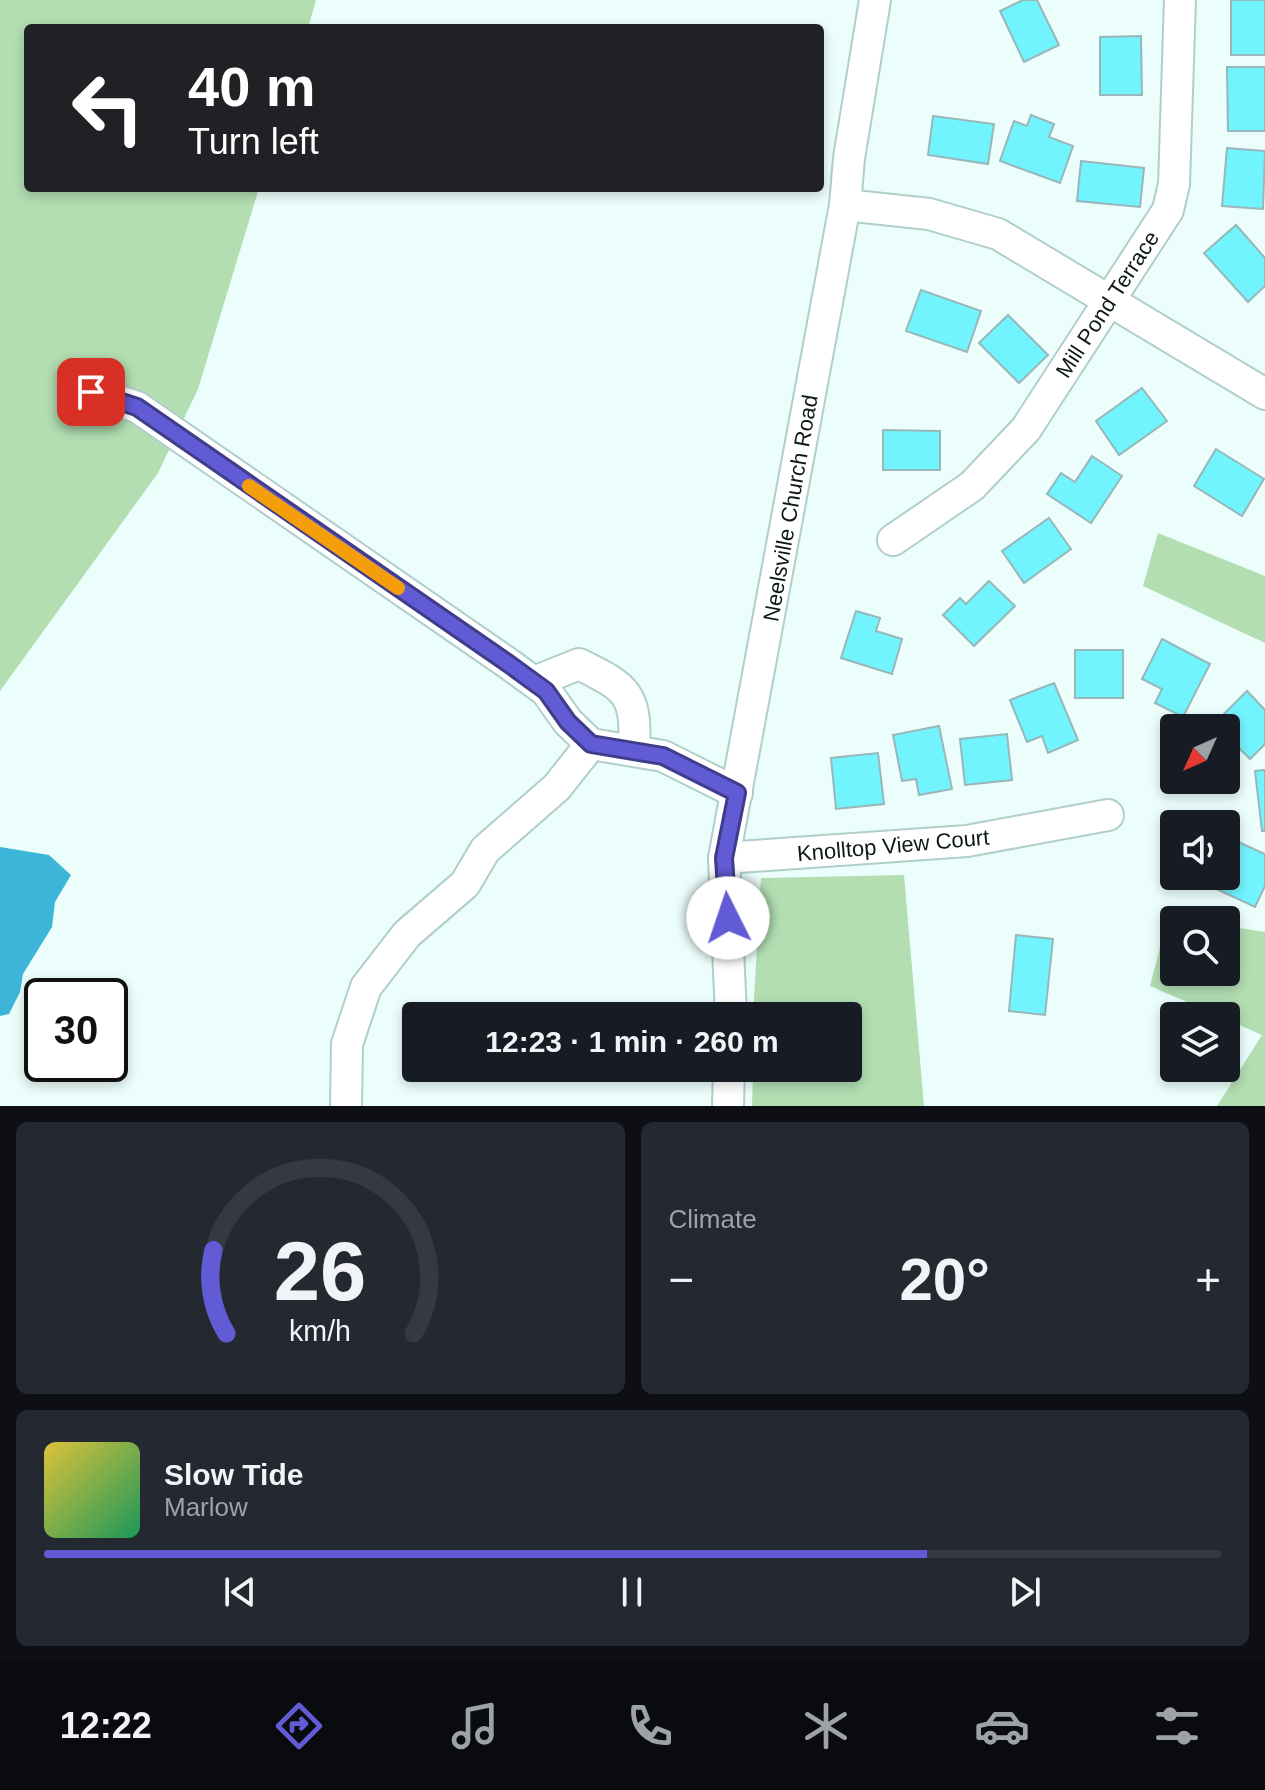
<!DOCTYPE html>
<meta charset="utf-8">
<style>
body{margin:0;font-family:Helvetica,sans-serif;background:#242831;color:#f1f3f6;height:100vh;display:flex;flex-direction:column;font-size:30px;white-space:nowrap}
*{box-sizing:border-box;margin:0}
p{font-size:26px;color:#9ea1a6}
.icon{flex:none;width:44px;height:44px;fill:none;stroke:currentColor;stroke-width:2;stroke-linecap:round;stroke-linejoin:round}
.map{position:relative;height:1106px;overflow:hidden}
.drawer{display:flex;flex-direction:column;gap:16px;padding:16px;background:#0d0f14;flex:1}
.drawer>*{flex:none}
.hud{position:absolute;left:24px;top:24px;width:800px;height:168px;border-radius:8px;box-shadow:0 4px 12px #0003;background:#202124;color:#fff;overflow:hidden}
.needle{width:52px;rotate:225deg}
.controls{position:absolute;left:1160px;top:714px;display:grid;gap:16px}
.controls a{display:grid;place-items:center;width:80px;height:80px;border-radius:8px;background:#171b24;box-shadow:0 4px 12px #0003;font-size:40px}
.speed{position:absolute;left:24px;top:978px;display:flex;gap:16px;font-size:40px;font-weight:700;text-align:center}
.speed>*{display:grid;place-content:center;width:104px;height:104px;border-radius:50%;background:#171b24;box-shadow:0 4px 12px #0003;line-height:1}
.speed .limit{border:4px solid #111;border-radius:12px;background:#fff;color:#111}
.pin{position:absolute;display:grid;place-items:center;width:68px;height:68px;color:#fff;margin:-34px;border-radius:16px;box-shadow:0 4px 12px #0006}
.me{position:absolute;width:88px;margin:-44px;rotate:356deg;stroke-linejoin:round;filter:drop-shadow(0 0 6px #0008)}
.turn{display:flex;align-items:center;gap:28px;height:168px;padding:0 32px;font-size:36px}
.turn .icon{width:104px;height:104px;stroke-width:2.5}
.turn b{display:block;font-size:56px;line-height:68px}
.big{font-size:60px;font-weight:600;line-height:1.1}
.drawer .tile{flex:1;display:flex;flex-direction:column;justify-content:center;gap:12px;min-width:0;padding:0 28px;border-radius:12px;background:#242831}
.drawer .dial{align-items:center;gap:0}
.dial svg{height:208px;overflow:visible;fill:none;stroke:#363941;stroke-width:7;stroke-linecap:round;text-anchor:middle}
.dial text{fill:#f1f3f6;stroke:none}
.song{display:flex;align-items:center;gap:24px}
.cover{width:96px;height:96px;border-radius:12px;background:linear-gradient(135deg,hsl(50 70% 55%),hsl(150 70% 35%))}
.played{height:8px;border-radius:4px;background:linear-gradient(90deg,#615cd5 75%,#363941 75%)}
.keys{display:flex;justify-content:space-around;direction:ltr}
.heat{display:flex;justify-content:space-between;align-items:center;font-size:44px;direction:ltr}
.drawer .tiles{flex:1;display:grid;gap:16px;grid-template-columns:1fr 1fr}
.tile:last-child{grid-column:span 2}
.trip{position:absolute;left:402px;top:1002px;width:460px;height:80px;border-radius:8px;background:#171b24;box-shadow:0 4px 12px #0003;font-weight:600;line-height:80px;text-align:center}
.tab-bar{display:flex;height:128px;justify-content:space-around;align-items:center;background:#090b0e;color:#9ea1a6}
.tab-bar .icon{width:56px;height:56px}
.tab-bar .active{color:#615cd5}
.tab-bar b{font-size:36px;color:#f1f3f6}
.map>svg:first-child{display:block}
.green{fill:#b2deb2}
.water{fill:#3db5d9}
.building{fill:#72f4ff;stroke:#97b7b9;stroke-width:2}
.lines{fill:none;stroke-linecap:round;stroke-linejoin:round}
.minor-casing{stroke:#b0cfca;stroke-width:34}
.minor{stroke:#fff;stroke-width:30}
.route-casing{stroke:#3f3c8a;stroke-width:20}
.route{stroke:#615cd5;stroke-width:14}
.slow{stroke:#f59e0b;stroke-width:14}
.labels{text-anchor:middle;stroke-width:6;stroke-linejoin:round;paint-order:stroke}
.street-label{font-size:22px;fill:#0d1817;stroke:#fff}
</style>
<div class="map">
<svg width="1265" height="1106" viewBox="0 0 1265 1106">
<rect width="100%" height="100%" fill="#ebfefb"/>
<g class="green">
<polygon points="0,0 316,0 308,28 28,28 28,188 259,188 198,389 158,473 0,691"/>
<polygon points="1158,533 1265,576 1265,643 1143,586"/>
<polygon points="904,875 924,1106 752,1106 753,1068 848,1068 848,1016 753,1016 761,878"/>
<polygon points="1168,916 1193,920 1174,920 1174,972 1226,972 1226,926 1265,932 1265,1106 1217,1106 1262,1035 1226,1019 1226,1016 1219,1016 1150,986"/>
</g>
<polygon class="water" points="0,847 49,855 71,875 55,902 52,927 23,974 20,992 9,1014 0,1016"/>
<g class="building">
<polygon points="1023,0 1037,0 1059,45 1024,62 1000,11"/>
<rect x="1231" y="0" width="34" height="55"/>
<polygon points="1141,36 1142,95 1100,95 1100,37"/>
<polygon points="1227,67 1265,67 1265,131 1228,131"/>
<polygon points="1031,115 1054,124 1049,137 1073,146 1060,183 1000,161 1014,121 1027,126"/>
<polygon points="933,116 994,124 988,164 928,155"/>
<polygon points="1227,148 1265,151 1263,209 1222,206"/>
<polygon points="1081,161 1144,168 1140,207 1077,201"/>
<polygon points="1236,225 1265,258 1265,286 1248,302 1204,253"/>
<polygon points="921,290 981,311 967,352 906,331"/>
<polygon points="1008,315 1048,355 1019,383 979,343"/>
<polygon points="1142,388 1167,421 1119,455 1096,421"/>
<polygon points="883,430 940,431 940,470 883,470"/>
<polygon points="1216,449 1264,479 1242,516 1194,486"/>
<polygon points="1092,456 1122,476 1091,523 1047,494 1061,473 1075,482"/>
<polygon points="1049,518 1071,549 1024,583 1002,551"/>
<polygon points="989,581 1015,606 974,646 943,615 960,598 966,604"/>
<polygon points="856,611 880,618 876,631 902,639 892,674 841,658"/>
<polygon points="1162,639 1210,664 1183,717 1155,703 1162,689 1142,679"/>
<rect x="1075" y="650" width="48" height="48"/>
<polygon points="1054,683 1078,740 1048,753 1042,736 1027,742 1010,700"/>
<polygon points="1247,691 1265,710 1265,744 1250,759 1234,743 1226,751 1226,728 1210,728"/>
<polygon points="939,726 952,789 919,795 916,779 902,781 893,735"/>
<polygon points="1007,734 1012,780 965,785 960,739"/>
<polygon points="878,753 884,804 836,809 831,758"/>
<polygon points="1265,770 1265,831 1262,831 1255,771"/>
<polygon points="1234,840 1265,854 1265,886 1255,907 1193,878 1226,876 1226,857"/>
<polygon points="1016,935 1053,939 1045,1015 1009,1011"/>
</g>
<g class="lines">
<defs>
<g id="minor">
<polyline points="845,205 929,214 998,234 1265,394"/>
<polyline points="91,392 137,407 509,664 546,691 568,722 591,744 663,756 737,793"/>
<polyline points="893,540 972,486 1026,429 1168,210 1174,184 1180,0"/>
<path d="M534,682l45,-18c48,24 58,29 55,86"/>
<polyline points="724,858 967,841 1108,815"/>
<polyline points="731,1016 724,858 845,205 849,158 875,0"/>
<polyline points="346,1106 347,1044 366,987 407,934 465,884 485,850 557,787 591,744"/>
<polyline points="728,1106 729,1068"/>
</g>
</defs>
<use href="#minor" class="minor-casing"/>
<use href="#minor" class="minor"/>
</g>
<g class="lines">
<defs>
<polyline id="route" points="91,392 137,407 509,664 546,691 568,722 591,744 663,756 737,793 724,858 728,918"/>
</defs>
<use href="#route" class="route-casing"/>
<use href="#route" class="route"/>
<polyline class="slow" points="249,486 398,588"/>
</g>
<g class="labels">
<g class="street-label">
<text transform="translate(1107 304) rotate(-57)" y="8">Mill Pond Terrace</text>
<text transform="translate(790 508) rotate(-80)" y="8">Neelsville Church Road</text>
<text transform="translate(893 845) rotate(-5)" y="8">Knolltop View Court</text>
</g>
</g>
</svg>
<div class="controls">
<a><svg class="needle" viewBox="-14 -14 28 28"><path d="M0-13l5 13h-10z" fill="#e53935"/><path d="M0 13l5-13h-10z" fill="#9ea1a6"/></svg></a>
<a><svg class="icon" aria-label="sound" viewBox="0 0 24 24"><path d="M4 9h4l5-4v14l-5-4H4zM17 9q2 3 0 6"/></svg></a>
<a><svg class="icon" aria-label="search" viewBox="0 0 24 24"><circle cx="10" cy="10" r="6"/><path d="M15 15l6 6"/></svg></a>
<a><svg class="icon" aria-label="layers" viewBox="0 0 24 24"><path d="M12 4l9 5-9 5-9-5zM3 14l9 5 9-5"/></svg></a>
</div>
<div class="speed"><div class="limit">30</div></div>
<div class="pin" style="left:91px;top:392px;background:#d93025"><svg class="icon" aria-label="arrive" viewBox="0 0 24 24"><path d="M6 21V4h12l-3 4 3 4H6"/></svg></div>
<svg class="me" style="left:728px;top:918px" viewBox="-20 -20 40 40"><circle r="19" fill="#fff"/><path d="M0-13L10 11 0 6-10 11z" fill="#615cd5"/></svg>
<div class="trip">12:23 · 1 min · 260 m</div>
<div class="hud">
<div class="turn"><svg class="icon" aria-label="left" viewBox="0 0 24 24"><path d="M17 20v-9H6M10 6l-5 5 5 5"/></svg><div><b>40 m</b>Turn left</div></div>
</div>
</div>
<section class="drawer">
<div class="tiles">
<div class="tile dial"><svg viewBox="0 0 100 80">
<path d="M14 69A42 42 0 1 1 86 69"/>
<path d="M14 69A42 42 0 0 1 9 37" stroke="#615cd5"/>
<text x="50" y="56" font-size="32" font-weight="700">26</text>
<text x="50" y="72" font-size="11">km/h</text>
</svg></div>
<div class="tile"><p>Climate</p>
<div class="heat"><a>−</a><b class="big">20°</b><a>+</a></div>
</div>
<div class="tile">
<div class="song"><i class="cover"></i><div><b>Slow Tide</b><p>Marlow</p></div></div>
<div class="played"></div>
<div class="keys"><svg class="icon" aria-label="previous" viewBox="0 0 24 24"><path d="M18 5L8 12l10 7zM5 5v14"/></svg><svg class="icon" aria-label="pause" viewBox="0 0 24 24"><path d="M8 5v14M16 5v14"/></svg><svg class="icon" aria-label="next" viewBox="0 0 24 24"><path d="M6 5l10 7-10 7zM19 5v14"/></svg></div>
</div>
</div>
</section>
<nav class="tab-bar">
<b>12:22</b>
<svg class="icon active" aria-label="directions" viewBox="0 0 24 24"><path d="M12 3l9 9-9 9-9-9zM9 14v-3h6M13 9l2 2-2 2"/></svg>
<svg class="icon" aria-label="music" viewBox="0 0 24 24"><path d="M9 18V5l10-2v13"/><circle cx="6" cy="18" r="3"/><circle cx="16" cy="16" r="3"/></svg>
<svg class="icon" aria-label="phone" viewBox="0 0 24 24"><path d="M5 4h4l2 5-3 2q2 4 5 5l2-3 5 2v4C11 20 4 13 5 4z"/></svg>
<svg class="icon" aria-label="climate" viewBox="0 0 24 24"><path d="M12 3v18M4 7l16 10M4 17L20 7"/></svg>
<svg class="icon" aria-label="car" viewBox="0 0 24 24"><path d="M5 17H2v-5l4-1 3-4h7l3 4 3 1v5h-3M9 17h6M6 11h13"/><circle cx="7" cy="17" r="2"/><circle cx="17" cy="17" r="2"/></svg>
<svg class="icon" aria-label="filters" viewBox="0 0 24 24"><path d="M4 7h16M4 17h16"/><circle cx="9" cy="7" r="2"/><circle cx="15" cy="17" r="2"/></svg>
</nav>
